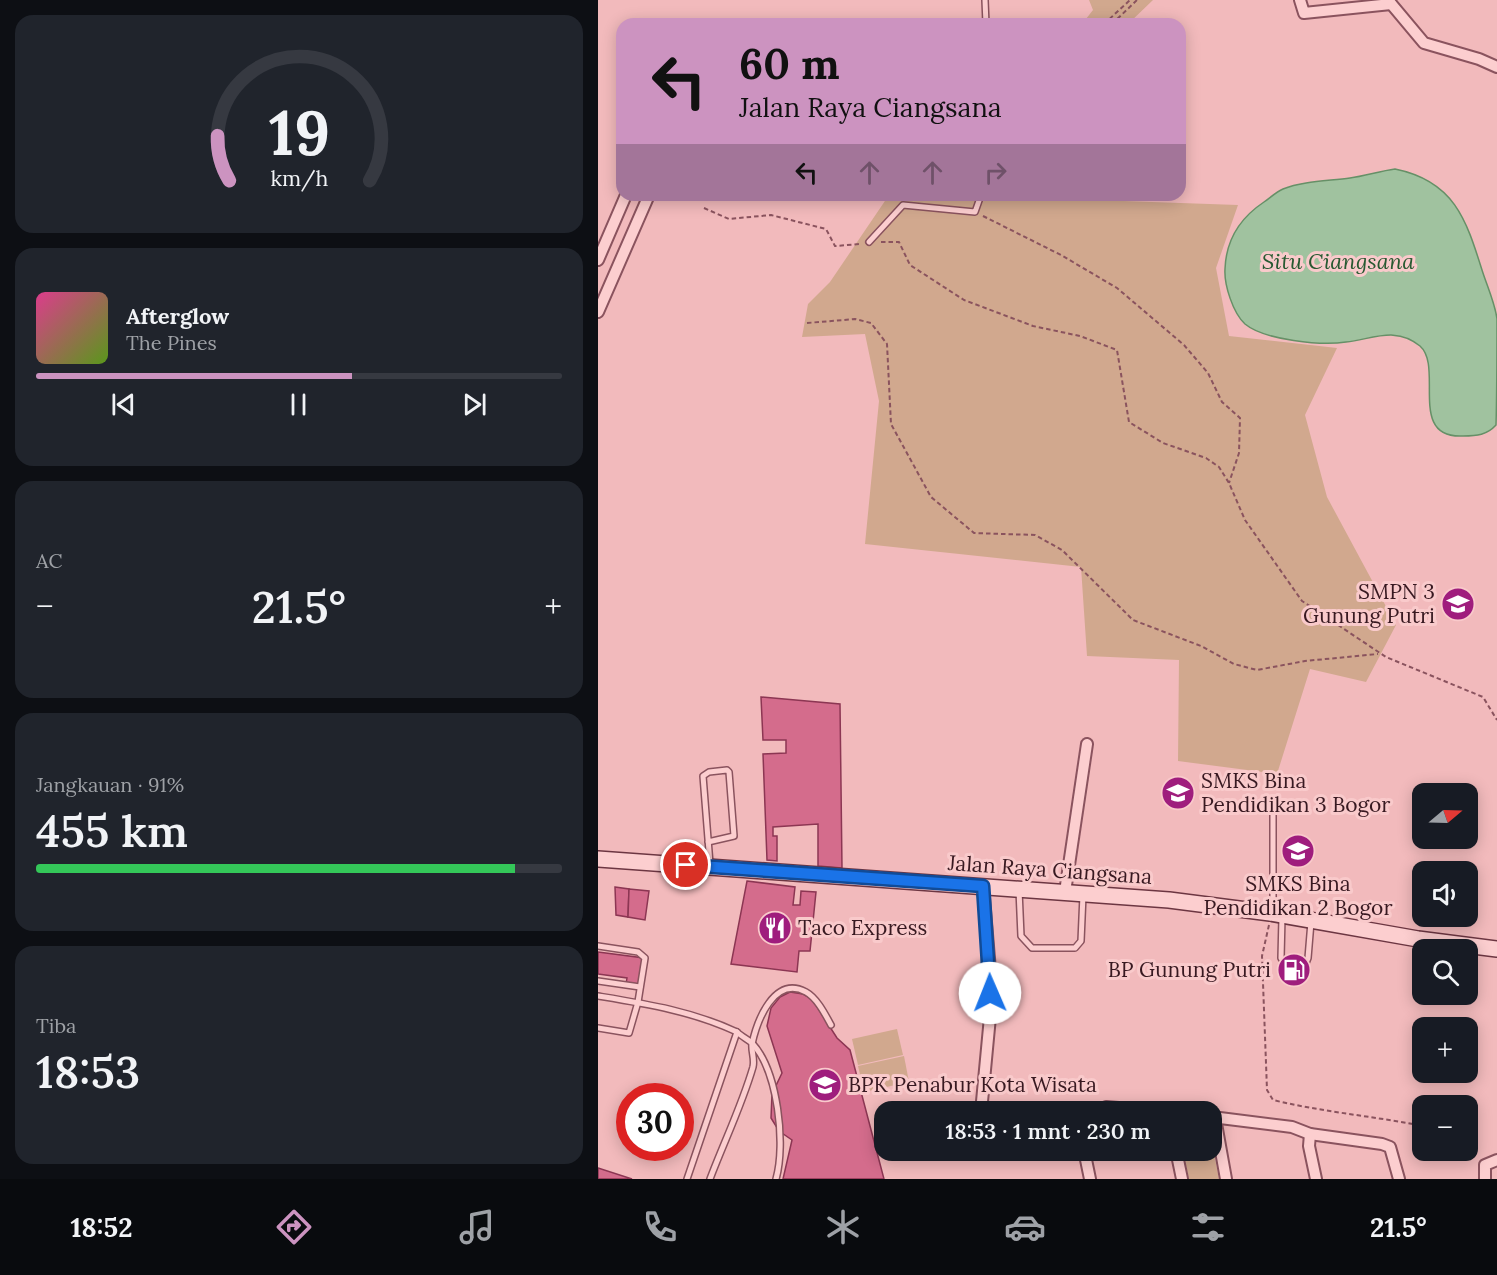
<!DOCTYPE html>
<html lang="id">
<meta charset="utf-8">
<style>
body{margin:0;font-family:Lora,serif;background:#20242c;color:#f1f3f6;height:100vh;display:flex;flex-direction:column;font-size:22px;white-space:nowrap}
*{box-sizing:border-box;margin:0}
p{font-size:20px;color:#9ea1a6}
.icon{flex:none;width:33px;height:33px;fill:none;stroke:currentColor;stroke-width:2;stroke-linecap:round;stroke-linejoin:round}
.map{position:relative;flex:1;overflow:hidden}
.sheet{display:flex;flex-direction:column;gap:15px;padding:15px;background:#0d0f14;width:598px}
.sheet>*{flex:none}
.top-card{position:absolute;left:18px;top:18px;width:570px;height:183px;border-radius:18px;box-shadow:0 3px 15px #0003;background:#cc93c0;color:#111;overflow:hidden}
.needle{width:39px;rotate:71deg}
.buttons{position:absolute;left:814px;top:783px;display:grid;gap:12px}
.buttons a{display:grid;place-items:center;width:66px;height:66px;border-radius:12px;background:#171b24;box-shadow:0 3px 15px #0003;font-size:30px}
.speed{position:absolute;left:18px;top:1083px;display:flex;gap:12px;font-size:30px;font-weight:700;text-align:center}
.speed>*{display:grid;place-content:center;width:78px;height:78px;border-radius:50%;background:#171b24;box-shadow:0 3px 15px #0003;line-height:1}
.speed .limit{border:9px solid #d22;background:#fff;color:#111}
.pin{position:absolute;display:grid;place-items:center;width:51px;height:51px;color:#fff;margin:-26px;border:3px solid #fff;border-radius:50%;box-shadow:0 2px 6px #0007}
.me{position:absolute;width:66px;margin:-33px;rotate:359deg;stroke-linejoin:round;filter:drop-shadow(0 0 4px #0008)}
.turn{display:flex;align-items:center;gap:21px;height:126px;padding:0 24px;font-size:27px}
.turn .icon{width:78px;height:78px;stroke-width:2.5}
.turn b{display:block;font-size:42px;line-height:51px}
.lanes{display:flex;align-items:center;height:57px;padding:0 24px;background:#0003;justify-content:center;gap:30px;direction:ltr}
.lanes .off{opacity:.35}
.big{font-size:45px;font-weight:600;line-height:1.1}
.sheet .widget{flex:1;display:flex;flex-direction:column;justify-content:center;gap:9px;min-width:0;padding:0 21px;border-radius:18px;background:#20242c}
.sheet .dial{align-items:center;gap:0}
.dial svg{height:156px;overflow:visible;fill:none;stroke:#363941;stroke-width:7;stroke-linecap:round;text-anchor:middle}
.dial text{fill:#f1f3f6;stroke:none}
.song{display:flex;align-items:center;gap:18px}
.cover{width:72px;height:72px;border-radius:9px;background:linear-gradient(135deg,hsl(330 70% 55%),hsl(90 70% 35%))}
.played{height:6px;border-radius:3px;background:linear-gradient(90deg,#cc93c0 60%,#363941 60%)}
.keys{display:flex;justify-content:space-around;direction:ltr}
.heat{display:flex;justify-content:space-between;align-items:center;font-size:33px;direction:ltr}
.charge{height:9px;border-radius:4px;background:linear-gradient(90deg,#34c759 91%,#363941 0)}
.trip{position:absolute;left:276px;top:1101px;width:348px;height:60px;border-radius:18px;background:#171b24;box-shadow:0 3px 15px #0003;font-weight:600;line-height:60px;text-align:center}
.menu{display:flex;height:96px;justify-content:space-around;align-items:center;background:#090b0e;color:#9ea1a6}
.menu .icon{width:42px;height:42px}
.menu .selected{color:#cc93c0}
.menu b{font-size:27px;color:#f1f3f6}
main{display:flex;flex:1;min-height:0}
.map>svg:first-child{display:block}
.green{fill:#d1a88e}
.water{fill:#a0c29f;stroke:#669067;stroke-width:1.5}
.building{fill:#d46c8c;stroke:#8c3653;stroke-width:1.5}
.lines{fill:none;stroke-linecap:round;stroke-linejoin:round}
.service-casing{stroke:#8a535e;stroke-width:8}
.minor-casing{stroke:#8a535e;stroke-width:14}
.secondary-casing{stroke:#6c3642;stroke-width:18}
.path{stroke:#8a535e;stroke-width:2;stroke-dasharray:4.5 3;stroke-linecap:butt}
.service{stroke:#fccecf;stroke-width:5}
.minor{stroke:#fccecf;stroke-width:10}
.secondary{stroke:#fccecf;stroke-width:15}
.route-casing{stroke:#114b97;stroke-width:15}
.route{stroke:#1a73e8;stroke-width:10}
.labels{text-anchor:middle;stroke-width:6;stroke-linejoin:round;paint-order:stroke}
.poi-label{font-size:21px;fill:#381921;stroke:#f9cacb;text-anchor:start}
.street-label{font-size:21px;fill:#381921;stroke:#f9cacb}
.water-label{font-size:22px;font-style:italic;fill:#275931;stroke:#f9cacb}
</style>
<main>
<section class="sheet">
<div class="widget dial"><svg viewBox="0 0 100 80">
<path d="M14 69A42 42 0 1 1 86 69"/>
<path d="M14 69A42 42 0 0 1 8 46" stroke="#cc93c0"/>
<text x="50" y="56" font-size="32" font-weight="700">19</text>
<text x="50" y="72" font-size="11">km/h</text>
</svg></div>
<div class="widget">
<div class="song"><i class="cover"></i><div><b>Afterglow</b><p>The Pines</p></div></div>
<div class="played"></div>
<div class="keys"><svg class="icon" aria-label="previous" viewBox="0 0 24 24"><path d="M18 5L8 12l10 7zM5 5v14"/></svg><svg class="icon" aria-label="pause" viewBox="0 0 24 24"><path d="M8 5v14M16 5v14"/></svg><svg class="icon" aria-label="next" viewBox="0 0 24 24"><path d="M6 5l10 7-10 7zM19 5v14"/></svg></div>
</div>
<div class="widget"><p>AC</p>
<div class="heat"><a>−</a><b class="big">21.5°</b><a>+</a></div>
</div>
<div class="widget"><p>Jangkauan · 91%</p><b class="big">455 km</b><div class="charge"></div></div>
<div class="widget"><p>Tiba</p><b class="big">18:53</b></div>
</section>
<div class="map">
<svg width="899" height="1179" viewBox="0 0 899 1179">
<rect width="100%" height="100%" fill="#f2babc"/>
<g class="green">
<polygon points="491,0 555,0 530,24 484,24 495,10"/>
<polygon points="291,195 357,195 640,205 618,268 631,336 739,348 707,415 729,497 798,625 768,682 712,669 679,774 580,761 581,660 489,656 483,567 267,544 281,401 267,334 204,337 210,304 232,282"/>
<polygon points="299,1029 305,1055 260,1065 254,1039"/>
<polygon points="306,1056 311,1082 266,1092 260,1066"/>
<polygon points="614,1144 621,1179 591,1179 585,1151 614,1150"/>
</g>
<path class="water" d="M797,169c59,12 71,50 87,101 5,16 13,33 15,49 0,35 0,72 -1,106 -9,10 -19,11 -33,11 -56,3 -19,-69 -43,-90 -24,-20 -47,-7 -74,-4 -24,4 -82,-2 -101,-18 -12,-11 -21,-39 -20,-55 1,-30 15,-51 39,-67 6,-4 12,-10 19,-13 20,-8 46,-8 67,-11 15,-2 30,-7 45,-9z"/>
<g class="building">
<polygon points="163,697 242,704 244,868 220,866 220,824 175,827 175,836 179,836 179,861 169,860 165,754 188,753 188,740 165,740"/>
<polygon points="149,881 197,887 195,905 202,905 203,891 218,892 212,951 201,951 199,972 133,964"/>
<polygon points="17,887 31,889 30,917 18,915"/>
<polygon points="31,889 51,891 47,920 30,917"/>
<polygon points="0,952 46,958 42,985 28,984 29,978 0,974"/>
<polygon points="192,992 205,994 214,999 239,1038 252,1050 286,1179 185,1179 194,1140 181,1131 173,1118 174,1094 184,1073 169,1026 173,1008 182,997"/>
<polygon points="0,1168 34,1179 0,1179"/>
</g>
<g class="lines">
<defs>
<g id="service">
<polyline points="387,0 388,24"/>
<polyline points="271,242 305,205 377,212 383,195"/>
<polyline points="110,842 136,836 131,772 129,770 111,772 105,776 112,864"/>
<polyline points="421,890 423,936 434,948 477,948 483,941 485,895"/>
<polyline points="675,912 675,805"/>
<polyline points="684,917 683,958 686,962 708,963 710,958 713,922"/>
<polyline points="0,946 40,952 47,958 40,1002 31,1033 0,1028"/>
<polyline points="0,981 42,987"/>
<path d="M0,996c49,8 94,15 139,36l-50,147"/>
<path d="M139,1032c4,4 10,7 15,11 26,28 34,101 24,136"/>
<path d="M112,1179c14,-37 32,-74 43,-112 2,-8 -2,-16 -1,-23 5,-23 22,-69 54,-52 11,6 19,22 25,33"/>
</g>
<g id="minor">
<polyline points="702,0 706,13 793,4"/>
<polyline points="790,0 826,43 881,59 899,67"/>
<polyline points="0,260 28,195"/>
<polyline points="0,312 51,195"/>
<polyline points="467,892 489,744"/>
<polyline points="383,1112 392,1017 392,970 385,886"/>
<polyline points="497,1112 508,1107 572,1112"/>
<polyline points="614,1117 694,1127 712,1134 784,1144 792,1147 801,1179"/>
<polyline points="617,1118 628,1179"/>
<polyline points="712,1134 711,1146 718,1179"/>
<polyline points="486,1150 492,1179"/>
<polyline points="578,1150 584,1179"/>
<polyline points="887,1179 887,1165 899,1160"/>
</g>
<polyline id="secondary" points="0,859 571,900 672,913 820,939 899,949"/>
</defs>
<use href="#service" class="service-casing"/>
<use href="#minor" class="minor-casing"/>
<use href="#secondary" class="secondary-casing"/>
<g class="path">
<polyline points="506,24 532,0"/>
<polyline points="514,24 539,0"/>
<polyline points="106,208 131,219 173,215 228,229 237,246 262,244"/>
<polyline points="385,216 463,255 519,288 586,345 610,373 624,402 642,418 641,453 631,483"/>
<polyline points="283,242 301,242 312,265 366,300 435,326 482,336 519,350 531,422 565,443 608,458 621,467 631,483 647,520 704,601 788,657 885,697 899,720"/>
<polyline points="209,323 257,319 273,323 289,344 293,424 333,497 376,533 437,535 464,550 535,620 603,646 636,664 659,670 707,661 780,654"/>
<path d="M671,925l-7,31 5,134 6,10c49,12 100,16 150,26"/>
</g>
<use href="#service" class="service"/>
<use href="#minor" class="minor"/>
<use href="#secondary" class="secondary"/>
</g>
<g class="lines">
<defs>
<polyline id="route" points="88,865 385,886 392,993"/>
</defs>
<use href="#route" class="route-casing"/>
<use href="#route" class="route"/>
</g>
<defs>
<symbol id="school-disc" viewBox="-11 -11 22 22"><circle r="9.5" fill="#9f1d7d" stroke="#f9cacb"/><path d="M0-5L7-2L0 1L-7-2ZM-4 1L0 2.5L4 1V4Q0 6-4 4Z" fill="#fff"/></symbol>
<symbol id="restaurant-disc" viewBox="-11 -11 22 22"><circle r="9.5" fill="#9f1d7d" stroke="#f9cacb"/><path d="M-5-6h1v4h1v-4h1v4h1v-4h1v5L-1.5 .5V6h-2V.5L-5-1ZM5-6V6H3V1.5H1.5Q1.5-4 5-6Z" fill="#fff"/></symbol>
<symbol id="fuel-disc" viewBox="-11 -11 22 22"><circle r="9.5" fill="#9f1d7d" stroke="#f9cacb"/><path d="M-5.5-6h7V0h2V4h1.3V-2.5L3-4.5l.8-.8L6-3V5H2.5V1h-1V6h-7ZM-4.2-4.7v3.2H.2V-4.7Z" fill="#fff"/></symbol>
</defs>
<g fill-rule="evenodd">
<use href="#school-disc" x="841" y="585" width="38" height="38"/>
<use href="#school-disc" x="561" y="774" width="38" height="38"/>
<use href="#school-disc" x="681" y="832" width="38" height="38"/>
<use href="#restaurant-disc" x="158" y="909" width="38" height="38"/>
<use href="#fuel-disc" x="677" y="951" width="38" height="38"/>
<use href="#school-disc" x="208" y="1066" width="38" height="38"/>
</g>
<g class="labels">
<g class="poi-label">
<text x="837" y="599" text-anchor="end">SMPN 3<tspan x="837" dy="24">Gunung Putri</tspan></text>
<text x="603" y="788">SMKS Bina<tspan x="603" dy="24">Pendidikan 3 Bogor</tspan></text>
<text x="700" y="891" text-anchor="middle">SMKS Bina<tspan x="700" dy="24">Pendidikan 2 Bogor</tspan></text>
<text x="200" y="935">Taco Express</text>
<text x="673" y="977" text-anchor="end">BP Gunung Putri</text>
<text x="250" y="1092">BPK Penabur Kota Wisata</text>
</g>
<g class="street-label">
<text transform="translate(452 870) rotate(4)" y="7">Jalan Raya Ciangsana</text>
</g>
<g class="water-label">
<text x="740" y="269">Situ Ciangsana</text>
</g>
</g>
</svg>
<div class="buttons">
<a><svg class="needle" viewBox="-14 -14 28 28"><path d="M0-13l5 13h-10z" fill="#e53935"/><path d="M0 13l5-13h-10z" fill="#9ea1a6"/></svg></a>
<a><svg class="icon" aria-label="sound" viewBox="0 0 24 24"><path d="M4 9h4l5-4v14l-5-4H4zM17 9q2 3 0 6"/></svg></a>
<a><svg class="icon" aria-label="search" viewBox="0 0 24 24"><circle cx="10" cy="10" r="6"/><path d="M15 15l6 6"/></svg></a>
<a>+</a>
<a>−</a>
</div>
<div class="speed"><div class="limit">30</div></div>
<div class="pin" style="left:88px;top:865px;background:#d93025"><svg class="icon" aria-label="arrive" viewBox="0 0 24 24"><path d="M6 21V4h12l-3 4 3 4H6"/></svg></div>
<svg class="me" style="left:392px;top:993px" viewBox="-20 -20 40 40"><circle r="19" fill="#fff"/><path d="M0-13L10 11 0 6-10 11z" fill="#1a73e8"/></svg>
<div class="trip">18:53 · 1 mnt · 230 m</div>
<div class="top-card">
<div class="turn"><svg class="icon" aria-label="left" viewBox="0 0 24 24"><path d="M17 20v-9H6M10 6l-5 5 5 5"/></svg><div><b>60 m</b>Jalan Raya Ciangsana</div></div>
<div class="lanes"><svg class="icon" aria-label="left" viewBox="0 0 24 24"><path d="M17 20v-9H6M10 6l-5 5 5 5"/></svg><svg class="icon off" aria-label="ahead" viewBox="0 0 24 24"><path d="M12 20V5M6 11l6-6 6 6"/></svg><svg class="icon off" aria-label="ahead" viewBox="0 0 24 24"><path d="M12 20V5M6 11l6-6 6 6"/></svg><svg class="icon off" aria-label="right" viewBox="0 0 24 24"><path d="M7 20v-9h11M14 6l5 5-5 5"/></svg></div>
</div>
</div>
</main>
<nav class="menu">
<b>18:52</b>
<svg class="icon selected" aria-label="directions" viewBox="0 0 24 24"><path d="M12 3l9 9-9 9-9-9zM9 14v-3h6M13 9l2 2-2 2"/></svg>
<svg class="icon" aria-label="music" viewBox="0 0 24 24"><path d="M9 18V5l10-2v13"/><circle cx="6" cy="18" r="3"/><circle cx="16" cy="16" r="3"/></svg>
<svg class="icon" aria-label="phone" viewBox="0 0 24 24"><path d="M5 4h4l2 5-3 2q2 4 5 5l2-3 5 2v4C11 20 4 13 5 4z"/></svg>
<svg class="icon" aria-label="climate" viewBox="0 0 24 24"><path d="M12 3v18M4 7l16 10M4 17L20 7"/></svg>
<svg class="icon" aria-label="car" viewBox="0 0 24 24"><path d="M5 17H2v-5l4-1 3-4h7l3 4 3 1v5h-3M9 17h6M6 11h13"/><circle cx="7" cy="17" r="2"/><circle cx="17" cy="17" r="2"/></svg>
<svg class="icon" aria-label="filters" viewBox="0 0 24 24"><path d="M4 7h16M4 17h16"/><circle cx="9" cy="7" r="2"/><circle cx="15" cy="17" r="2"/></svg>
<b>21.5°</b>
</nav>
